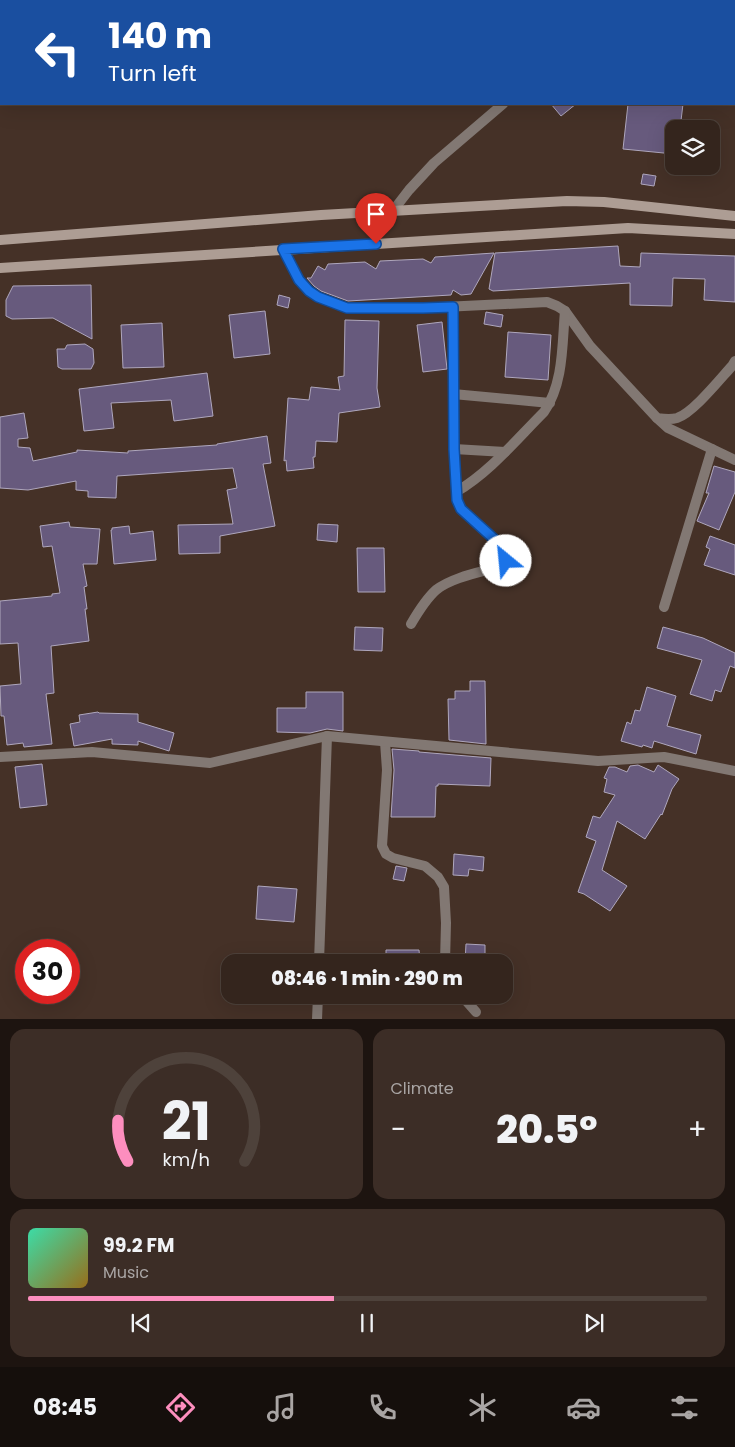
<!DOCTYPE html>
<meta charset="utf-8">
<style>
body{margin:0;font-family:Poppins,sans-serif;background:#3c2d26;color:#f1f3f6;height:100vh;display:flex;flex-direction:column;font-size:19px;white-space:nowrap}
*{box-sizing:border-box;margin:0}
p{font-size:16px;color:#a9a5a4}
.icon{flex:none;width:28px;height:28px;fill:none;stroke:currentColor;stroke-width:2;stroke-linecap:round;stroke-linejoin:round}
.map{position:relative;height:1019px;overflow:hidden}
.sheet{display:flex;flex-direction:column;gap:10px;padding:10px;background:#1d1410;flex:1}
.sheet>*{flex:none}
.banner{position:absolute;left:0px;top:0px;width:735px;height:105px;box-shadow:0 5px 20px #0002,0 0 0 1px #4e423b;background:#1a4fa0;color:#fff;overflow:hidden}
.controls{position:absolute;left:665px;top:120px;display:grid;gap:10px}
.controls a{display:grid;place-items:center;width:55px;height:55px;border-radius:10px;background:#34251d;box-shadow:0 5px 20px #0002,0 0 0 1px #4e423b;font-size:25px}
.speed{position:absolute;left:15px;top:939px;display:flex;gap:10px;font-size:25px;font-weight:700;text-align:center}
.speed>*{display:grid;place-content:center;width:65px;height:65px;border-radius:50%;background:#34251d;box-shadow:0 5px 20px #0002,0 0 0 1px #4e423b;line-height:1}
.speed .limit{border:8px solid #d22;background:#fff;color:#111}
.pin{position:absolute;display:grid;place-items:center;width:42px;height:42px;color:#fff;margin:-51px -21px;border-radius:50% 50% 50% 0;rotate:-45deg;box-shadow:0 0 5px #0007}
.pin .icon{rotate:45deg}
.me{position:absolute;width:55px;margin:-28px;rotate:332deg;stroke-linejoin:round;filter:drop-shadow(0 0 4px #0008)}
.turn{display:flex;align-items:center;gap:18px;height:105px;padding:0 25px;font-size:22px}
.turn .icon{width:65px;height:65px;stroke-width:2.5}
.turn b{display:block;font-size:35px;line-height:42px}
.big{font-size:38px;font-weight:800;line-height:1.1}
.sheet .tile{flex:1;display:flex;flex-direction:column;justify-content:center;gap:8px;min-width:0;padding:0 18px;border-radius:15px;background:#3c2d26}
.sheet .dial{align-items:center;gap:0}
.dial svg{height:130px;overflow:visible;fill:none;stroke:#4e423b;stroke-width:7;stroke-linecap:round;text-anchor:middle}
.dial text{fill:#f1f3f6;stroke:none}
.song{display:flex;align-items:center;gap:15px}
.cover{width:60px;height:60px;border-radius:8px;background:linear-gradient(135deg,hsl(160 70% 55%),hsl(40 70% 35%))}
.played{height:5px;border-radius:2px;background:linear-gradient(90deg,#fd8ebe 45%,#4e423b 45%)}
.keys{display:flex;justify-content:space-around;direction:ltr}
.heat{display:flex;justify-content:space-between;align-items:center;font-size:28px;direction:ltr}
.sheet .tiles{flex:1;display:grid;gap:10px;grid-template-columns:1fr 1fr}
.tile:last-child{grid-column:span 2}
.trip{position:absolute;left:221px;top:954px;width:292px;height:50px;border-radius:15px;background:#34251d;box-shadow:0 5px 20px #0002,0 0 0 1px #4e423b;font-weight:800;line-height:50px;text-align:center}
.dock{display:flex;height:80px;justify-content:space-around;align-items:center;background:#150f0c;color:#a9a5a4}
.dock .icon{width:35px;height:35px}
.dock .on{color:#fd8ebe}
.dock b{font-size:22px;color:#f1f3f6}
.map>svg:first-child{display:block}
.built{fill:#543a2d}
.building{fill:#675a7d;stroke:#afa7bd}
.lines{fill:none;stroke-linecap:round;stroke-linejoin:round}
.street{stroke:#827873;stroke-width:10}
.secondary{stroke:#ad9d94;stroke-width:10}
.route-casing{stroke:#114b97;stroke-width:12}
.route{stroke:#1a73e8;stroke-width:9}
</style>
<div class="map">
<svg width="735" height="1020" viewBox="0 0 735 1020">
<rect width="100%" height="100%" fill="#453127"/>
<polygon class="built" points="563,0 731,0 731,1 587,1"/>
<g class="building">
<polygon points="551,104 576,104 561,116"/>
<polygon points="628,104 683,104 680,129 674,129 674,154 623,149"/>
<polygon points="643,174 656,176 654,186 641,184"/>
<polygon points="618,246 620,266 640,267 641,253 735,256 735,302 704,300 705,279 673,278 672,306 630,305 630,283 493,291 489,289 495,253"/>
<polygon points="494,253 471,294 461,295 453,290 451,295 348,301 321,291 314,286 307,278 311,278 318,266 325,270 328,264 365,262 376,269 380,261 423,259 431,263 435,257"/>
<polygon points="91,285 92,339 53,318 12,319 6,316 6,300 13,286"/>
<polygon points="279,295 290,298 288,308 277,305"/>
<polygon points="265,311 270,354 234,358 229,315"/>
<polygon points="486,312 503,315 501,327 484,324"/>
<polygon points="345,320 379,321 377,388 380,407 339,413 337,442 316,441 315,457 313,457 314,468 287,471 286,460 284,461 288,398 309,400 311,387 340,390 338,377 344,376"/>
<polygon points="442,322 447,369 423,372 417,325"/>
<polygon points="162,323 164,367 123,368 121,325"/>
<polygon points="508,332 551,335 548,380 505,377"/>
<polygon points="85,344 93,349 94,363 91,369 62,369 58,367 57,349 65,349 67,345"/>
<polygon points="207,373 213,416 174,421 171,400 111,403 114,428 84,431 79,389"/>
<polygon points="24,413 28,438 18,439 18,447 30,448 33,461 77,452 77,450 128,453 128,451 217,445 217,444 267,436 271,463 263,464 275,526 220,536 220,553 179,554 178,525 233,524 227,490 237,488 233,468 117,476 116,498 88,497 88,491 76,490 76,481 28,490 0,488 0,417"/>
<polygon points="714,466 735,472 735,492 719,530 697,521 709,493 706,493"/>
<polygon points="69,522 70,527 100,529 97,564 83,564 87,586 84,587 87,609 85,609 89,641 51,646 54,693 46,694 52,744 24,747 23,743 7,745 4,716 1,716 0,686 21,684 18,643 0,644 0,601 52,596 52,594 60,593 52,546 43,547 40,526"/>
<polygon points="318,524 338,525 337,542 317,540"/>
<polygon points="129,526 130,534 153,531 156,560 114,564 111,530 112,530 112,528"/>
<polygon points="710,536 735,545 735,575 704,565 710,549 706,547"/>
<polygon points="357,548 384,548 385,592 358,592"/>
<polygon points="355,627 383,628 382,651 354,650"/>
<polygon points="663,627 703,638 735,653 735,668 730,666 721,692 715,690 712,701 690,694 702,660 657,648"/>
<polygon points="470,681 485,681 486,744 449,740 448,699 455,699 455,691 470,691"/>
<polygon points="647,687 676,696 667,726 701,735 696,754 654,741 652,748 643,745 642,747 621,741 627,722 631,724 635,710 640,711"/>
<polygon points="306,692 343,692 343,731 327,729 310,733 277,732 277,708 306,708"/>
<polygon points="98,712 99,713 138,714 138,722 174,733 169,751 138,741 138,745 112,744 112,739 74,746 70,724 80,722 79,715"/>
<polygon points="392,749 419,751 419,752 491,758 490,786 438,784 438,786 436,786 435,817 391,817 394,770"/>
<polygon points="42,764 47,805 20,808 15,767"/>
<polygon points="638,765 654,772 658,765 679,779 672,789 662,815 661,814 645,839 617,821 602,870 627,886 610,911 584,894 578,892 596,841 586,837 593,816 600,818 615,795 604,792 607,779 604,778 609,767 615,767 627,772 630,766"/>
<polygon points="454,854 484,857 483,871 469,869 468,876 453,875"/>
<polygon points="396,866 407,868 404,881 393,879"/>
<polygon points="258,886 297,889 294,922 256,919"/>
<polygon points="466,944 485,945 485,962 465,962"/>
<polygon points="386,950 419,950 420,962 386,962"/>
</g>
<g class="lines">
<g class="street">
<polyline points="498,0 498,1"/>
<polyline points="734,22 735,22"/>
<polyline points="392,212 409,190 434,163 503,104"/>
<path d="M283,249l16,31 10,11 9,6 29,11h76l124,-6 10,4 8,5 25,35 67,72c7,1 13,2 20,0 16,-5 43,-39 55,-52l3,-5"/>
<polyline points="453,394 550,403"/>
<polyline points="657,418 668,428 712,449 664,607"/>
<polyline points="454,449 505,452"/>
<polyline points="712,449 735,460"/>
<path d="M456,492c34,-20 60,-52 88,-80 20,-29 18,-68 21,-101"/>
<path d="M411,624c7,-12 15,-25 25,-34 16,-13 46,-18 66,-24 5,-6 5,-10 2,-18l-43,-39 -4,-9 -3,-51 -1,-142"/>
<polyline points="385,742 387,770 382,846 386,854 393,858 425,866 438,877 444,887 446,923 445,962"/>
<polyline points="0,757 92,752 210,763 327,736 598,761 664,757 735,771"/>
<polyline points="319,962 327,736"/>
<polyline points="461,995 476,1012"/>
<polyline points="317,1020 318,995"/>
</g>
<g class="secondary">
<polyline points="0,240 321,215 567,201 604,202 735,216"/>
<polyline points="0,268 628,228 735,234"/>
</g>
</g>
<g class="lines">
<defs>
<polyline id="route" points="376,244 283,249 299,280 309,291 318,297 347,308 423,308 453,307 454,449 457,500 461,509 504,548 507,554 506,561"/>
</defs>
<use href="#route" class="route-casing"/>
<use href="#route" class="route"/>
</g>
</svg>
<div class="controls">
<a><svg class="icon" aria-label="layers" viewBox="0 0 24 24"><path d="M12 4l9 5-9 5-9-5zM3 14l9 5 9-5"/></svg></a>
</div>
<div class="speed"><div class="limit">30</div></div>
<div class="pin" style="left:376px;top:244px;background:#d93025"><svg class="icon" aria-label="arrive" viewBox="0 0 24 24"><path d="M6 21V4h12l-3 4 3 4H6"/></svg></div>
<svg class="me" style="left:506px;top:561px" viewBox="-20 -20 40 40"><circle r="19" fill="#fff"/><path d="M0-13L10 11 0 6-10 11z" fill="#1a73e8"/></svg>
<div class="trip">08:46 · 1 min · 290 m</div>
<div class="banner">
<div class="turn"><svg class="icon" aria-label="left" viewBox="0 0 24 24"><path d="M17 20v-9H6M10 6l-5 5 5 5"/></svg><div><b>140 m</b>Turn left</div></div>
</div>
</div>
<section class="sheet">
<div class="tiles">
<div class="tile dial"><svg viewBox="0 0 100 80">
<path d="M14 69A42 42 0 1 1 86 69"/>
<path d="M14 69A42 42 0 0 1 8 44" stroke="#fd8ebe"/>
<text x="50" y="56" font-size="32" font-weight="700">21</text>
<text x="50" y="72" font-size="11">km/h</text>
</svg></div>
<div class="tile"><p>Climate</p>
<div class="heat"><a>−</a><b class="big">20.5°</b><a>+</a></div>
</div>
<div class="tile">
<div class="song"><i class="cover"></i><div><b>99.2 FM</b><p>Music</p></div></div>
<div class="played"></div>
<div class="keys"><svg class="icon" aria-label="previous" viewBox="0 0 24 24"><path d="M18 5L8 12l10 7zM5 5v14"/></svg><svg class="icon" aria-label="pause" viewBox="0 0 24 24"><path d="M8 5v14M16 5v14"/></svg><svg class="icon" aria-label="next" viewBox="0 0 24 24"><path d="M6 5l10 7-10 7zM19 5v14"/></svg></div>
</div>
</div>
</section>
<nav class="dock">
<b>08:45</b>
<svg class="icon on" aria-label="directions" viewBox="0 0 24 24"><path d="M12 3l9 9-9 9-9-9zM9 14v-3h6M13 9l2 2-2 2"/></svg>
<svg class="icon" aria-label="music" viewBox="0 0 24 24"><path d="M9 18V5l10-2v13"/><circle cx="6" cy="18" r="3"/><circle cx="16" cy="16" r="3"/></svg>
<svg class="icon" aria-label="phone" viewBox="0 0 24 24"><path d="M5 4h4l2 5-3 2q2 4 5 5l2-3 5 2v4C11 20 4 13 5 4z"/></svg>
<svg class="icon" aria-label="climate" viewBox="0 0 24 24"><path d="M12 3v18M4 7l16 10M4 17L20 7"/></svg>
<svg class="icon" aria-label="car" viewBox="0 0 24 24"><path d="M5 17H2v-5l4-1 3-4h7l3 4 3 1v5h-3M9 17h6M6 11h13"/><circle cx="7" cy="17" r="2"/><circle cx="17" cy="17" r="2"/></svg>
<svg class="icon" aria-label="filters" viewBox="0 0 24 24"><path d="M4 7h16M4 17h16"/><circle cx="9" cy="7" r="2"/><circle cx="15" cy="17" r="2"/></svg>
</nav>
